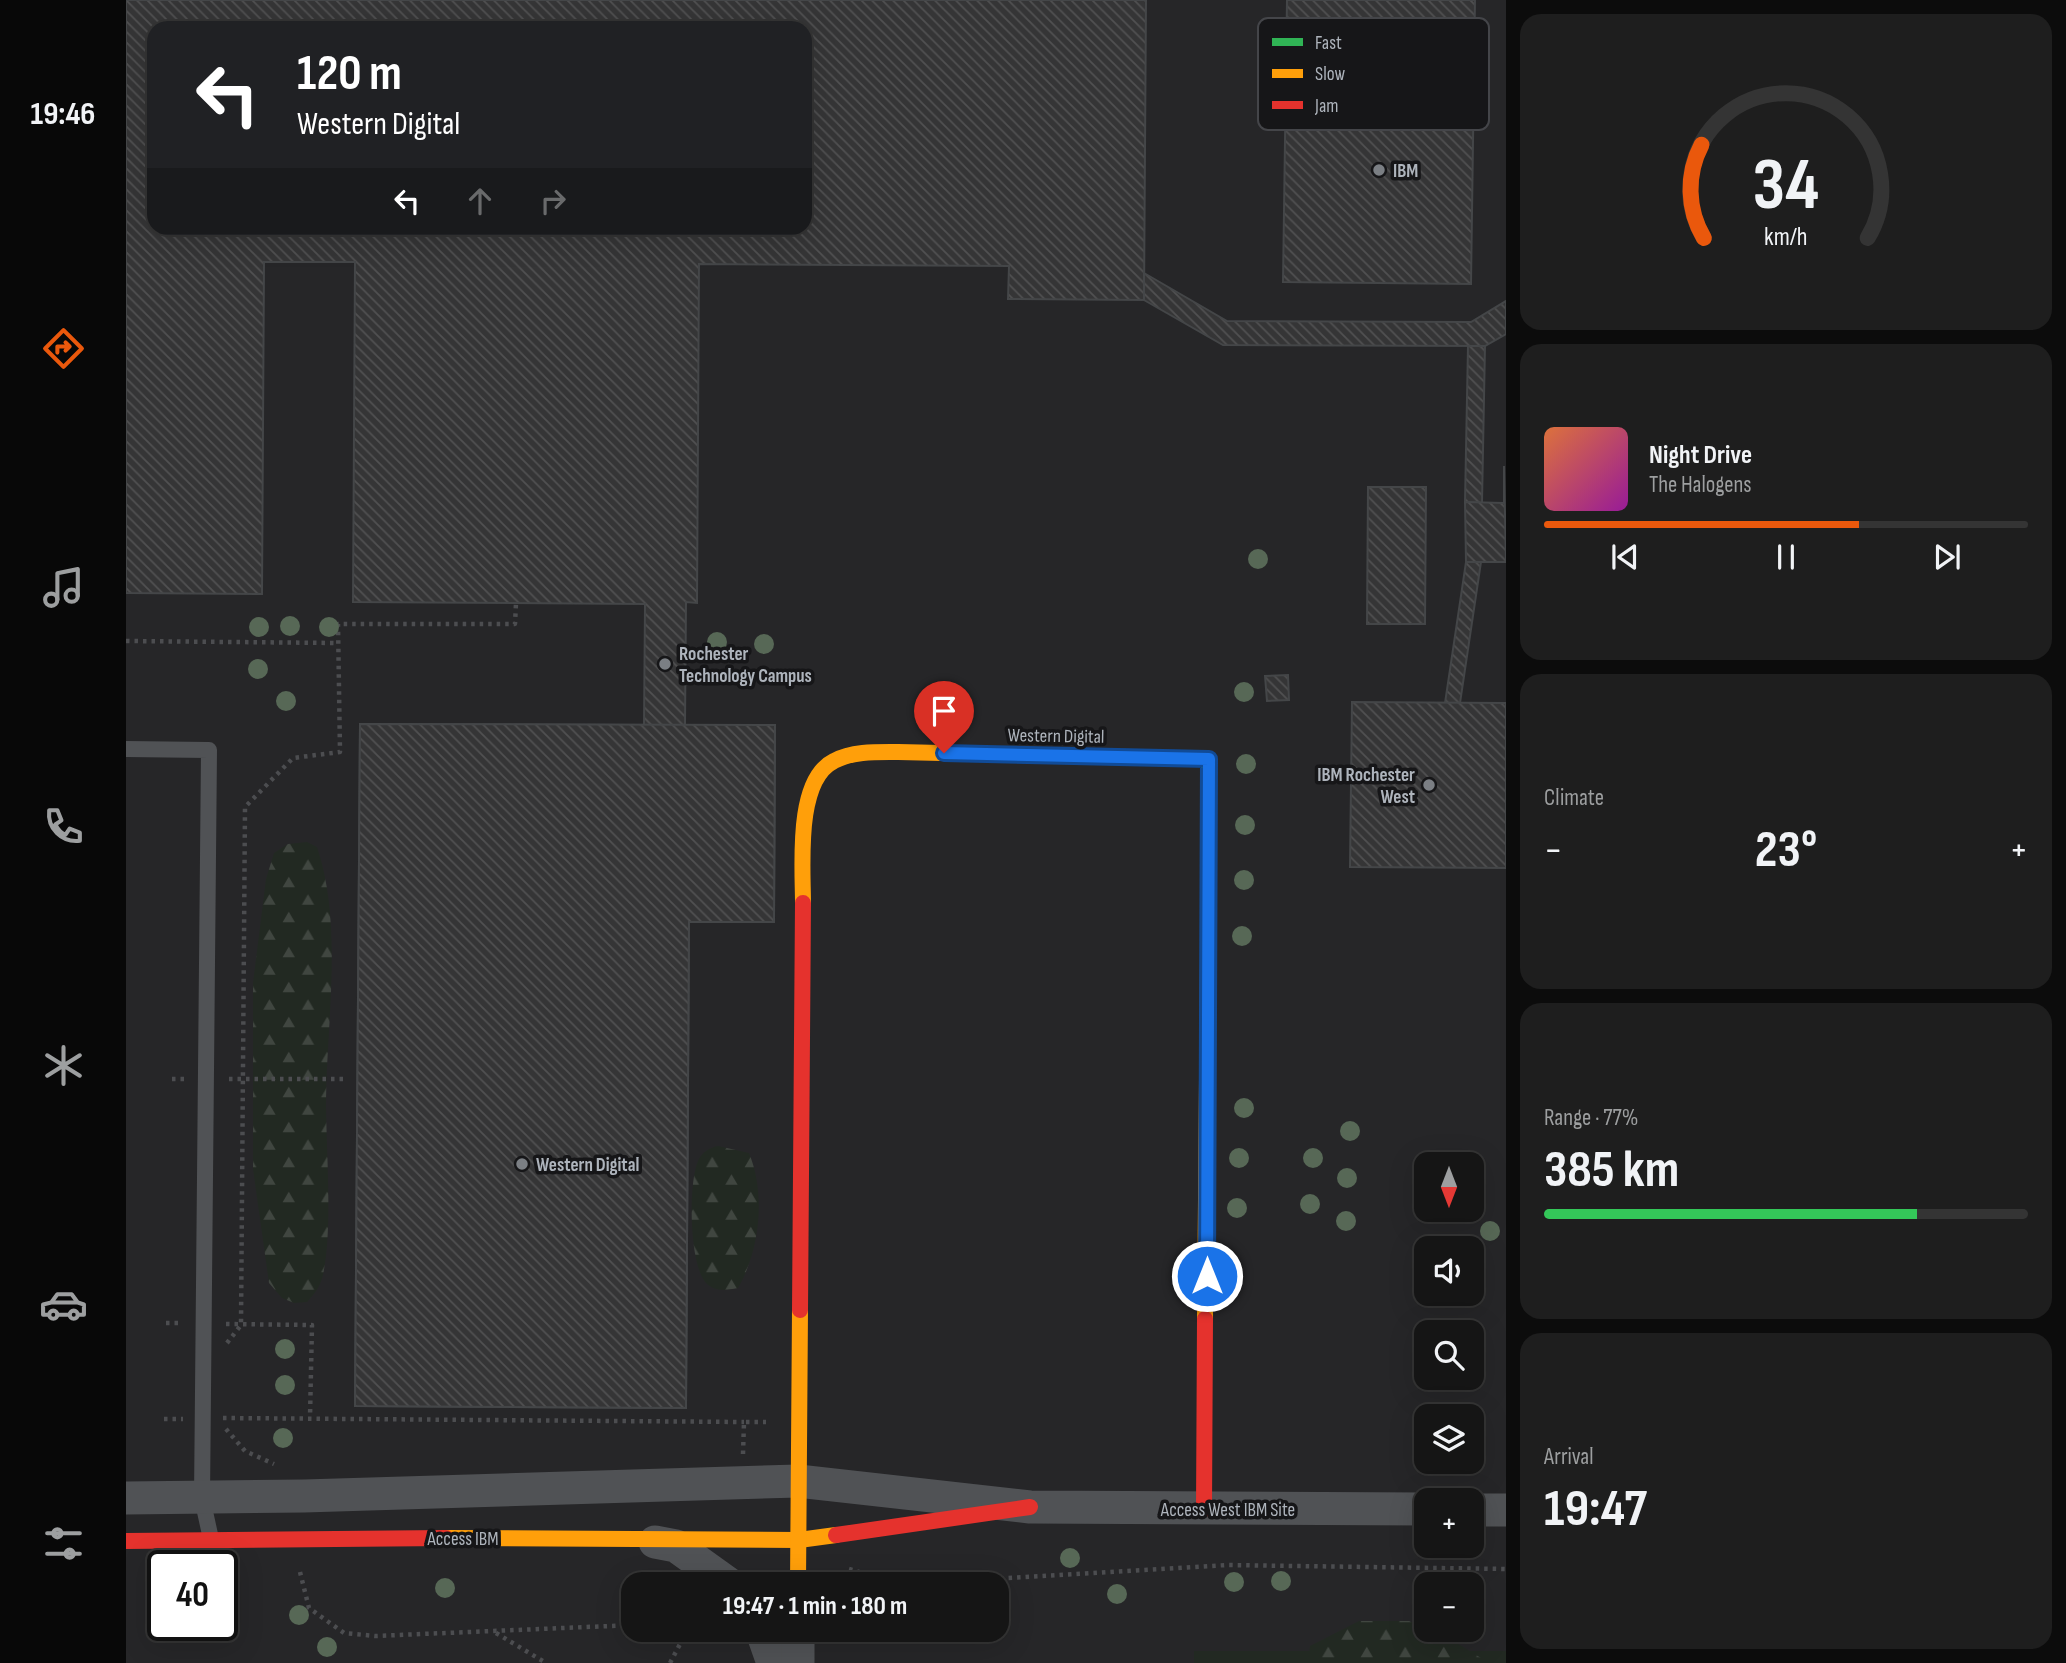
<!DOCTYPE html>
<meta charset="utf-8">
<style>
body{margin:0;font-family:"Sofia Sans Condensed",sans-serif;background:#1e1e1e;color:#f1f3f6;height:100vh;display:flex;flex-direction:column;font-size:26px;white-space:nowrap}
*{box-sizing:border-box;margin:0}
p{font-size:23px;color:#9d9fa0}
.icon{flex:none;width:38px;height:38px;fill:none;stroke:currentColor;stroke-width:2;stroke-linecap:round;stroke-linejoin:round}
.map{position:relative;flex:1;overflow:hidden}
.sheet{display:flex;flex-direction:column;gap:14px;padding:14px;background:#0c0c0c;width:560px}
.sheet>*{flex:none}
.hud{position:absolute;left:21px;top:21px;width:665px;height:214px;border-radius:21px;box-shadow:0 7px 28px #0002,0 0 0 2px #343434;background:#202124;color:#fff;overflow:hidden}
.needle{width:46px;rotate:180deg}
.controls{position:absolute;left:1288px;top:1152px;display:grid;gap:14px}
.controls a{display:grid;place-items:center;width:70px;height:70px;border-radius:14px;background:#151515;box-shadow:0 7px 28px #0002,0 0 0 2px #343434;font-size:35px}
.speed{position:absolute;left:21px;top:1550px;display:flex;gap:14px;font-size:35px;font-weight:700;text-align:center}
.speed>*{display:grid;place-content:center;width:91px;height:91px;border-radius:50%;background:#151515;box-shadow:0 7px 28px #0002,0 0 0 2px #343434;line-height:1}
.speed .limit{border:4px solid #111;border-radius:10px;background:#fff;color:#111}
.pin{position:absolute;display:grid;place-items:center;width:60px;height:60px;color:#fff;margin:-72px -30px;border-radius:50% 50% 50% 0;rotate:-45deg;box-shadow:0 0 7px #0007}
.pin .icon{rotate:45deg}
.me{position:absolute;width:77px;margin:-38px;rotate:0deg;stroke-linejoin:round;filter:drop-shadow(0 0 5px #0008)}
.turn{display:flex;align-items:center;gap:24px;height:147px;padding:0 35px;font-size:32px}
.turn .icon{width:91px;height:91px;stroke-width:2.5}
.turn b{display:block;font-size:49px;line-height:60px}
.lanes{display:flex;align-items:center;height:66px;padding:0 35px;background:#0003;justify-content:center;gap:35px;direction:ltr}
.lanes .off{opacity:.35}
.big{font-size:52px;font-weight:700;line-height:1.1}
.sheet .tile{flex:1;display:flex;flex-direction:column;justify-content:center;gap:10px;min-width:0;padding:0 24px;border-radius:21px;background:#1e1e1e}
.sheet .dial{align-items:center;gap:0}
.dial svg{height:182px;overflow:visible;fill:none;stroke:#343434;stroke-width:7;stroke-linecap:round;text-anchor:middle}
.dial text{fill:#f1f3f6;stroke:none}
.song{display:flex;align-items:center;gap:21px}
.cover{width:84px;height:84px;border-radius:10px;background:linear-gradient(135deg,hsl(20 70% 55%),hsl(300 70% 35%))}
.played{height:7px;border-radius:4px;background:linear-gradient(90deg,#ea580c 65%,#343434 65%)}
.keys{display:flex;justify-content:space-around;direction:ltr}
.heat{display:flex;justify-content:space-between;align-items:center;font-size:38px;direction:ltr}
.charge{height:10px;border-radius:5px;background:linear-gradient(90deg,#34c759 77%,#343434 0)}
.trip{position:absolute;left:495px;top:1572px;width:388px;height:70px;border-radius:21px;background:#151515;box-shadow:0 7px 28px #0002,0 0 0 2px #343434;font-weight:700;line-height:70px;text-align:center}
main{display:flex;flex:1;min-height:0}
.dock{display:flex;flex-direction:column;width:126px;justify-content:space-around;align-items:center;background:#080808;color:#9d9fa0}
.dock .icon{width:49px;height:49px}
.dock .active{color:#ea580c}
.dock b{font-size:32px;color:#f1f3f6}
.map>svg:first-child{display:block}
.built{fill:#262628;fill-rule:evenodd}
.grass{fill:#222922}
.forest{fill:url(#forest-firs)}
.building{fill:url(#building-back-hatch);stroke:#444648;stroke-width:2;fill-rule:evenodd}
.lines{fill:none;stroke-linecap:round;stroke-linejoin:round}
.path{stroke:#4c4d50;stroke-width:4.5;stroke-dasharray:3.5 5;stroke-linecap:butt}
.lane{stroke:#505255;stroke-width:16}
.street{stroke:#505255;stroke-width:33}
.fast{stroke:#30b455;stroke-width:16}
.slow{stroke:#ff9f0a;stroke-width:16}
.jam{stroke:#e5322d;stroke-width:16}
.tree{fill:#576856}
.route-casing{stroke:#114b97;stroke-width:18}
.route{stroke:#1a73e8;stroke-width:12}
.poi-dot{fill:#7b7f84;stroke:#161618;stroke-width:2.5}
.labels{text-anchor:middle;stroke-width:7;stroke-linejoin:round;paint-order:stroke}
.poi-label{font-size:19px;font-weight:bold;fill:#aeb4bc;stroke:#161618;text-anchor:start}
.street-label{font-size:19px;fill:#aeb4bc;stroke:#161618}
.key{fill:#161618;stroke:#444549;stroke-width:2}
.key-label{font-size:19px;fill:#aeb4bc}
</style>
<main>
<nav class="dock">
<b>19:46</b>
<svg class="icon active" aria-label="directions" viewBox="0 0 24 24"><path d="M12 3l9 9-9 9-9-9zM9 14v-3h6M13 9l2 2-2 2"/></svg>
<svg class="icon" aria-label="music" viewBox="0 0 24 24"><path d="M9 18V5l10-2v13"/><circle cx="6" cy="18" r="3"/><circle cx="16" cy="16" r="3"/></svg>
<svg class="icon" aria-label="phone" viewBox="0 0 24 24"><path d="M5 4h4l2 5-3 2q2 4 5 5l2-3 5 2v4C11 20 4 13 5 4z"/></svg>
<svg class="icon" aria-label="climate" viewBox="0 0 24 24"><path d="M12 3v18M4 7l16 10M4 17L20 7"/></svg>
<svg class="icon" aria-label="car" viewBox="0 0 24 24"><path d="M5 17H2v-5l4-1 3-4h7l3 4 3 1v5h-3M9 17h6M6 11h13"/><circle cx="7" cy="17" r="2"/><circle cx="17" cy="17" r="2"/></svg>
<svg class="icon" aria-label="filters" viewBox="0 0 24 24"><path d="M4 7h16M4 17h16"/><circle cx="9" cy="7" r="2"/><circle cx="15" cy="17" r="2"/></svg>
</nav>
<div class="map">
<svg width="1380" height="1663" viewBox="0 0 1380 1663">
<defs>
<pattern id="forest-firs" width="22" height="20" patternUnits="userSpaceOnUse" patternTransform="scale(1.75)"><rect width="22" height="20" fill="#222922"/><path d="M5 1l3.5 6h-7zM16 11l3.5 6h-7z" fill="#404640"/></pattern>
<pattern id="building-back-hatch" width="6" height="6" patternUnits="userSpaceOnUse" patternTransform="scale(1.75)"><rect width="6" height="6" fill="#353536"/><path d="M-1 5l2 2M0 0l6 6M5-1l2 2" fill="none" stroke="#505051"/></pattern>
</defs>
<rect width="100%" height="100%" fill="#1c1c1c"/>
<path class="built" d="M0,0h1380v1651h-311l-1,12h-1068zM28,28h651v200h-651zM1300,1164h46v45h-46zM1300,1248h46v45h-46zM1300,1332h46v45h-46zM1300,1416h46v45h-46zM1300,1500h46v45h-46zM37,1566h59v60h-59zM508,1584h364v45h-364zM1300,1584h46v45h-46z"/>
<rect class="grass" x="1068" y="1651" width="312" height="12"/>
<g class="forest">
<path d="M181,842l10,5c26,77 10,172 9,253 0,50 7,128 -3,175 -3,12 -8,18 -16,27l-13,1 -12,-5 -13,-15 -16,-114v-186l13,-104 8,-26 14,-9z"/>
<path d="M592,1146l31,7c17,41 11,97 -11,135 -12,2 -22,4 -31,-4 -18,-17 -19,-100 -9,-123 4,-9 11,-13 20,-15z"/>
<polygon points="1233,1621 1283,1621 1326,1640 1363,1663 1182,1663 1184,1646"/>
</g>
<g class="building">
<path d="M0,0h1020l-2,300 -136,-1 1,-33 -310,-2 -2,339 -11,-1 -1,123h90l-1,197h-85l-3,486 -331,-2 5,-682 284,1 1,-121 -292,-2 2,-340h-91l-2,332 -136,-1zM28,28h651v200h-651z"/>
<polygon points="1161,0 1349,0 1345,284 1157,282"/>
<polygon points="1018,273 1101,321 1345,322 1380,301 1380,334 1359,346 1097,345 1018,300"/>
<polygon points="1342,346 1359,346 1356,503 1339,502"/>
<polygon points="1378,466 1380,562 1340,562 1339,502 1378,503"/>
<polygon points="1242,487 1300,487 1299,624 1241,624"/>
<polygon points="1340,562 1355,562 1334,703 1319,703"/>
<polygon points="1162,675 1163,700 1141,701 1139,676"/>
<polygon points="1226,702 1380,703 1380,868 1224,867"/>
<polygon points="234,724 649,725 648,922 563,922 560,1408 229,1406"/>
</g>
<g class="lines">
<g class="path">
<polyline points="0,641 212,643"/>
<polyline points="46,1079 59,1079"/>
<polyline points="103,1079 221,1079"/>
<polyline points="40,1323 57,1323"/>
<polyline points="100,1324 186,1325 184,1417"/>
<polyline points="101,1343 115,1325 119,807 167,758 214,752 212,624 389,624 390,603"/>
<polyline points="97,1418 618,1422"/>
<polyline points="38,1419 57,1419"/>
<polyline points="100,1429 119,1451 148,1464"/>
<polyline points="617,1454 618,1422 640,1422"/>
<polyline points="723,1569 764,1581 800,1583 1101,1565 1380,1569"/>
<polyline points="174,1572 183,1608 218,1633 249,1636 508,1625"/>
<polyline points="370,1633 420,1663"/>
<polyline points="544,1663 562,1629"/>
</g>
<polyline class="lane" points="0,749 83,750 76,1498 85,1539"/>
<g class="street">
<polyline points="0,1498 178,1496 672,1481 904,1507 1300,1509"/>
<polyline points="1346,1510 1380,1510"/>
<polyline points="529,1542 550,1546 603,1584"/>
<polyline points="635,1629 647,1663"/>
<polyline points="672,1663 672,1629"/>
</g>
<polyline class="fast" points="982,757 1083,759 1082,960"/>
<g class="slow">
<path d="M677,903c0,-36 -8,-123 31,-142 19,-10 43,-9 64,-9l210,5"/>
<polyline points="1079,1319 1082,960"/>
<polyline points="320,1538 673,1540 710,1535"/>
<polyline points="672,1584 674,1310"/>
</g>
<g class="jam">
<polyline points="674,1310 677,903"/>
<polyline points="1078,1509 1079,1319"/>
<polyline points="710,1535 904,1507"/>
<polyline points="0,1541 320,1538"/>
</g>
</g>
<g class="tree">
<circle cx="1132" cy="559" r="10"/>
<circle cx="164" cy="626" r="10"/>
<circle cx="133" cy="627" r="10"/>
<circle cx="203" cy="627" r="10"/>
<circle cx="591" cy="642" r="10"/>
<circle cx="638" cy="644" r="10"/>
<circle cx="132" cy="669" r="10"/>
<circle cx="1118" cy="692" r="10"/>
<circle cx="160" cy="701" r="10"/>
<circle cx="1120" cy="764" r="10"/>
<circle cx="1119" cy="825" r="10"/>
<circle cx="1118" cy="880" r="10"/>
<circle cx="1116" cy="936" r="10"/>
<circle cx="1118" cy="1108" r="10"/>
<circle cx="1224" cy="1131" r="10"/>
<circle cx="1113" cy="1158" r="10"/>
<circle cx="1187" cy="1158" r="10"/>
<circle cx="1221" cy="1178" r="10"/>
<circle cx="1184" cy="1204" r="10"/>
<circle cx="1111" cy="1208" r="10"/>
<circle cx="1220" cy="1221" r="10"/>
<circle cx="1364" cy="1231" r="10"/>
<circle cx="159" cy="1349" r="10"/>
<circle cx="159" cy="1385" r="10"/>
<circle cx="157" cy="1438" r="10"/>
<circle cx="944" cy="1558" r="10"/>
<circle cx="1155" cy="1581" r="10"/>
<circle cx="1108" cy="1582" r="10"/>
<circle cx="319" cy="1588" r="10"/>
<circle cx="991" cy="1594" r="10"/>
<circle cx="173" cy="1615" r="10"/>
<circle cx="201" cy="1647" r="10"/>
</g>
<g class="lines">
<defs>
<polyline id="route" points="818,753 1083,759 1081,1276"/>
</defs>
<use href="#route" class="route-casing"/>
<use href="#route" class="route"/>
</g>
<g class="poi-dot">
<circle cx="1253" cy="170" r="7"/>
<circle cx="539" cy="664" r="7"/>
<circle cx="1303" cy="785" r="7"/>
<circle cx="396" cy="1164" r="7"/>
</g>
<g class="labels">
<g class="poi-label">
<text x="1267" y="177">IBM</text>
<text x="553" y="660">Rochester<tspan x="553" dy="22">Technology Campus</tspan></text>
<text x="1289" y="781" text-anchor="end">IBM Rochester<tspan x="1289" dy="22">West</tspan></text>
<text x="410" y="1171">Western Digital</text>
</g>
<g class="street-label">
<text transform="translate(930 735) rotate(1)" y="7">Western Digital</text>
<text x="1102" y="1516">Access West IBM Site</text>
<text x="337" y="1545">Access IBM</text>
</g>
</g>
<rect x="1132" y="18" width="231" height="112" rx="10" class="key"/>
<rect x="1146" y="38" width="31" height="8" fill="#30b455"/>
<rect x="1146" y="69" width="31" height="9" fill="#ff9f0a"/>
<rect x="1146" y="101" width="31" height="8" fill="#e5322d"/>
<g class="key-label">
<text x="1189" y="49">Fast</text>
<text x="1189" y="80">Slow</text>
<text x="1189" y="112">Jam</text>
</g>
</svg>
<div class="controls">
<a><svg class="needle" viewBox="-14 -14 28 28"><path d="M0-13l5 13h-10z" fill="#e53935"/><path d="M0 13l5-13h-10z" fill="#9d9fa0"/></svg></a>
<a><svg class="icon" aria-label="sound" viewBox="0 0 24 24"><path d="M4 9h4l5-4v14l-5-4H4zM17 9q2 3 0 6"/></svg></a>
<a><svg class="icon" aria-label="search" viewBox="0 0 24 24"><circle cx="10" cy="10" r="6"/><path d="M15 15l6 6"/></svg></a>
<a><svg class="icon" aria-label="layers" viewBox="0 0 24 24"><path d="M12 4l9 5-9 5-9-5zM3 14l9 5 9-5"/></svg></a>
<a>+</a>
<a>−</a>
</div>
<div class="speed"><div class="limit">40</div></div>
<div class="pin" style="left:818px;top:753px;background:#d93025"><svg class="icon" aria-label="arrive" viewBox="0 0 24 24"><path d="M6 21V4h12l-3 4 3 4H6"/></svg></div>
<svg class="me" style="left:1081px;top:1276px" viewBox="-20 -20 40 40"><circle r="17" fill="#1a73e8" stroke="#fff" stroke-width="3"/><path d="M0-11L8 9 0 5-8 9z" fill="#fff"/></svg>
<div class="trip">19:47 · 1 min · 180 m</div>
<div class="hud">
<div class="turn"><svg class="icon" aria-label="left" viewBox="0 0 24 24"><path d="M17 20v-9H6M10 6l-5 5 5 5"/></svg><div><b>120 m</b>Western Digital</div></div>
<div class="lanes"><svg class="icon" aria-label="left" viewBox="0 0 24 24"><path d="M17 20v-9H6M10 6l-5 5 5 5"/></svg><svg class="icon off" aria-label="ahead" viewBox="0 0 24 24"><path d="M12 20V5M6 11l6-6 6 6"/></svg><svg class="icon off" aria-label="right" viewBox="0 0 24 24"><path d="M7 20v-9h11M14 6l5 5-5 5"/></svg></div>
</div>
</div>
<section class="sheet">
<div class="tile dial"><svg viewBox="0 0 100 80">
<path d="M14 69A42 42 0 1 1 86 69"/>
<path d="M14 69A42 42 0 0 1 13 28" stroke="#ea580c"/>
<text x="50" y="56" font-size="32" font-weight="700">34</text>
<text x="50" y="72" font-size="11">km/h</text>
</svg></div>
<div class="tile">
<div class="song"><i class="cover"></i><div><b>Night Drive</b><p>The Halogens</p></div></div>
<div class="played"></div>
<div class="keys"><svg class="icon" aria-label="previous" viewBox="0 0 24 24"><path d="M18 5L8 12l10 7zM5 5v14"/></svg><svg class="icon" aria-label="pause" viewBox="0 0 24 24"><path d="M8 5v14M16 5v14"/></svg><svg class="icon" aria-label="next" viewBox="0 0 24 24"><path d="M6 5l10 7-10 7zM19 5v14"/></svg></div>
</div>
<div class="tile"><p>Climate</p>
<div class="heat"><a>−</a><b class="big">23°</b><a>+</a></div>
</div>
<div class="tile"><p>Range · 77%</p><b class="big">385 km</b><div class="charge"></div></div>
<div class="tile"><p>Arrival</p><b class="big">19:47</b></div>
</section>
</main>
